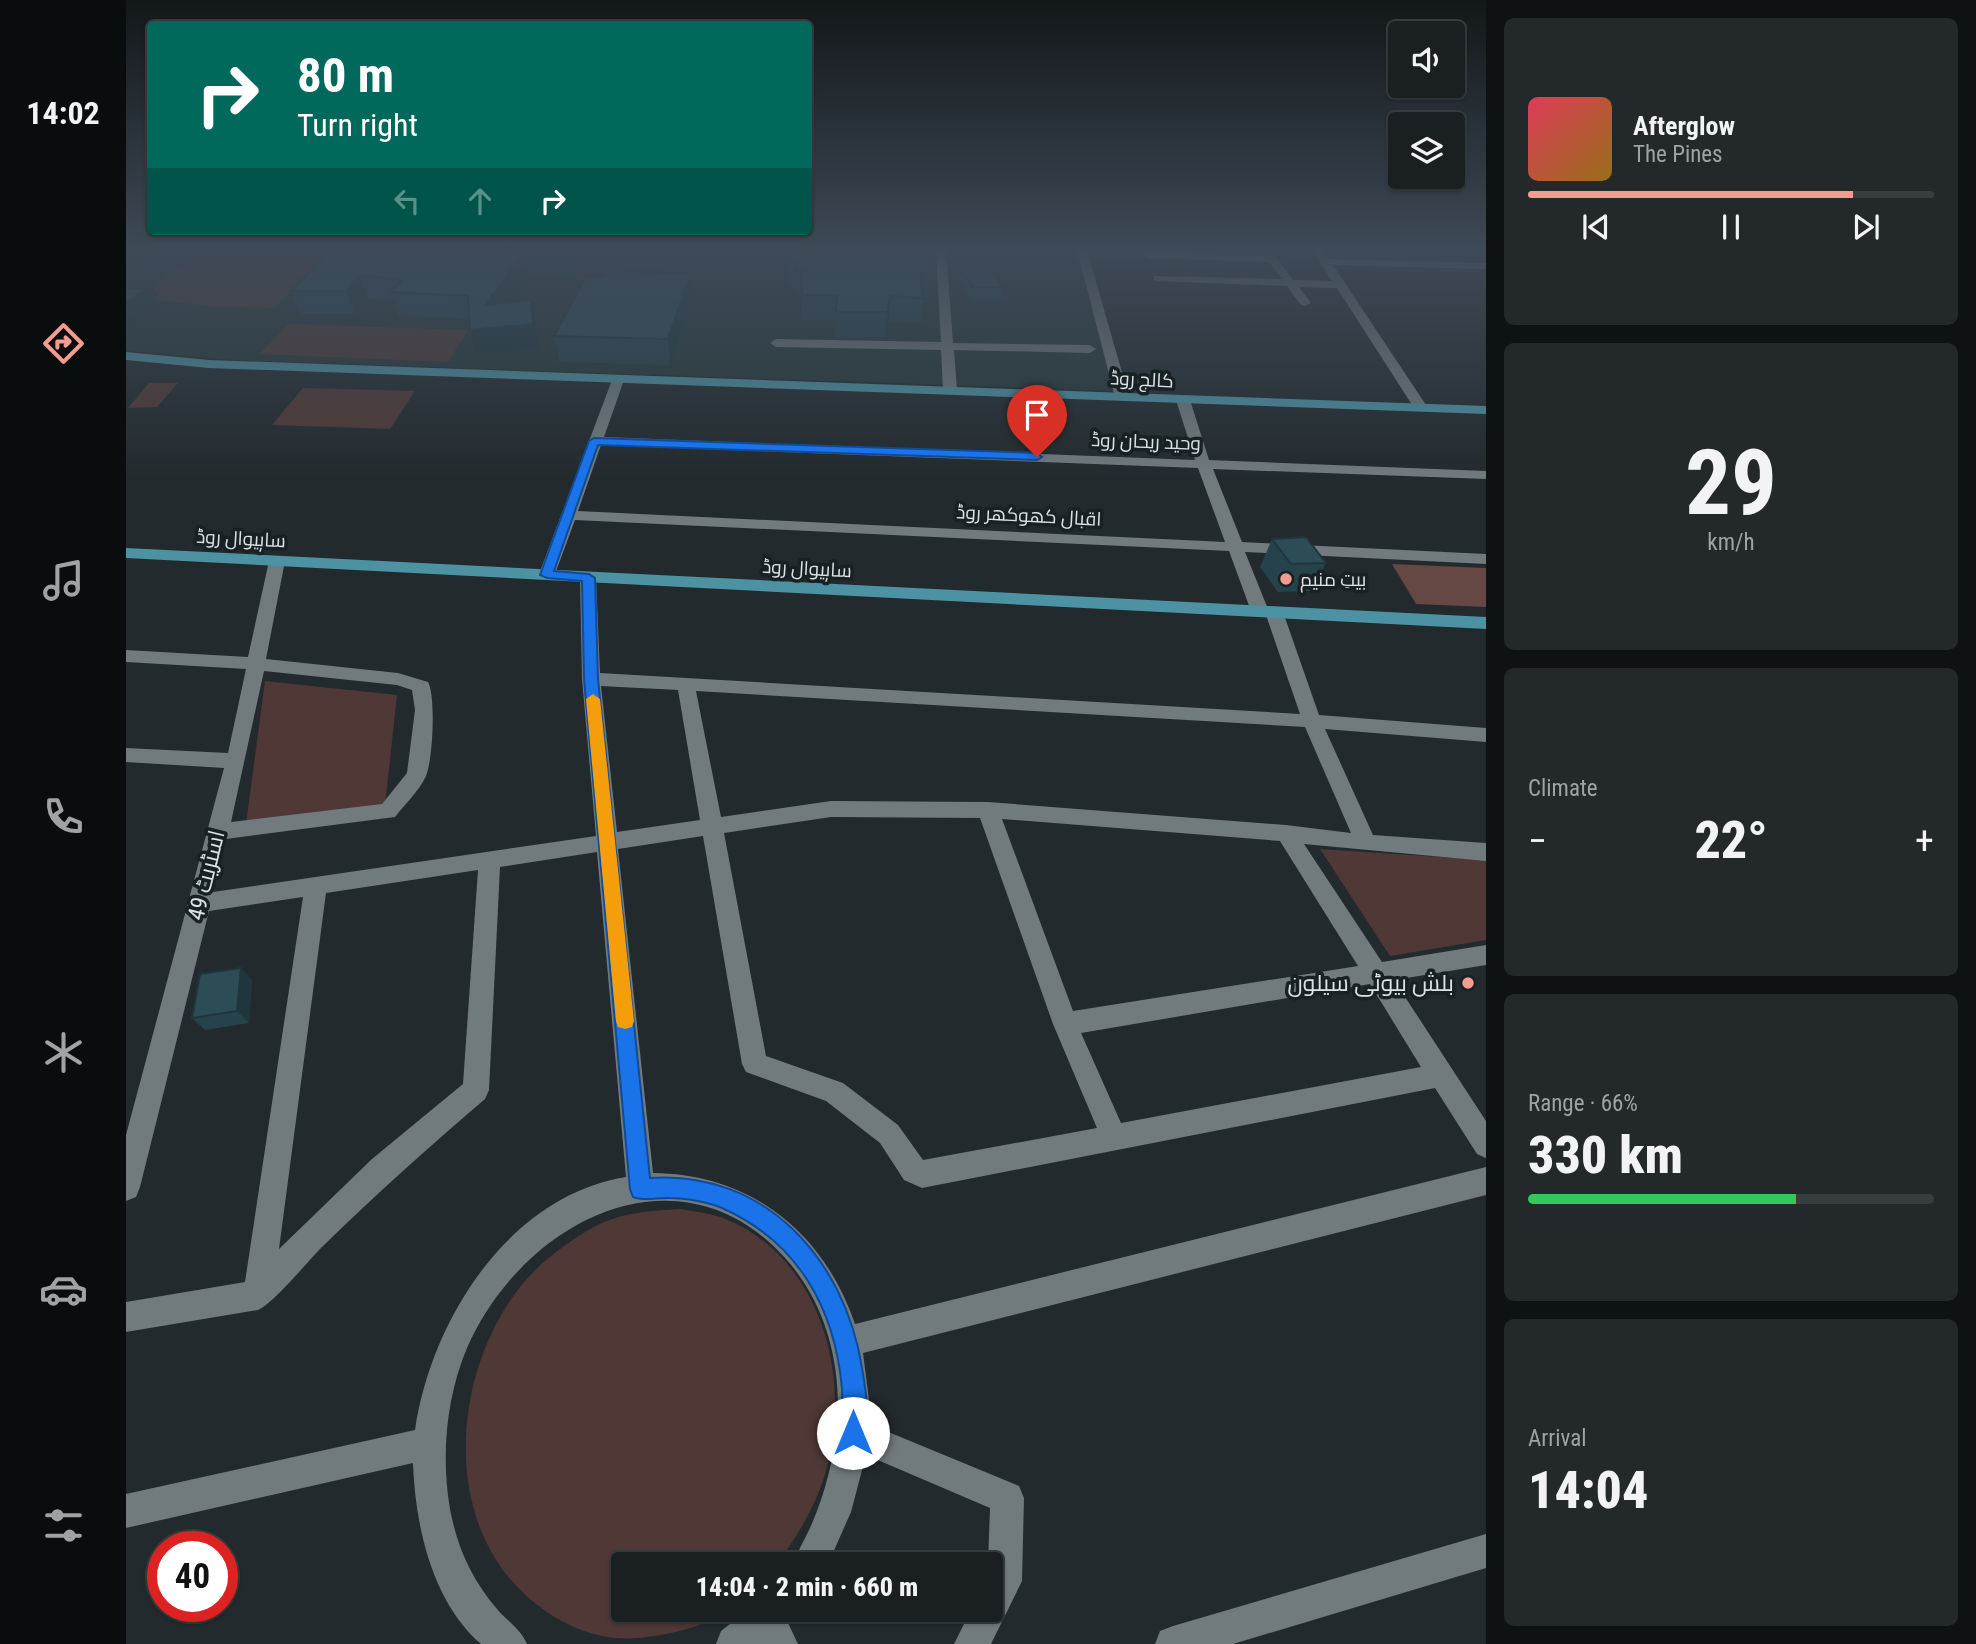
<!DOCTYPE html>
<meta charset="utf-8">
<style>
body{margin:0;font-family:"Roboto Condensed",Cairo,sans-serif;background:#23282a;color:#f1f3f6;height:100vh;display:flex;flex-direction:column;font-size:26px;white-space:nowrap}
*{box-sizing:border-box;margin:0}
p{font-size:23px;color:#9fa3a5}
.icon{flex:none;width:38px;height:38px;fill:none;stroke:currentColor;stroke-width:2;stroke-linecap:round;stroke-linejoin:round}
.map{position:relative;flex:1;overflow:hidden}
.drawer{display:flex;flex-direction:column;gap:18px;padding:18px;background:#0e1213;width:490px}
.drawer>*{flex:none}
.banner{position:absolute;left:21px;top:21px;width:665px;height:214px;border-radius:7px;box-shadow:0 2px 5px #0004,0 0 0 2px #383e40;background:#00695c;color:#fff;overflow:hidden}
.buttons{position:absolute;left:1262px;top:21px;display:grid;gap:14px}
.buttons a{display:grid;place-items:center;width:77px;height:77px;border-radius:7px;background:#1a2022;box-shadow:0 2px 5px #0004,0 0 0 2px #383e40;font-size:35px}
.speed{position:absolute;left:21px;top:1531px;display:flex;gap:14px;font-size:35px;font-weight:700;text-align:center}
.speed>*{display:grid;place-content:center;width:91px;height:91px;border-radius:50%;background:#1a2022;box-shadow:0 2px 5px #0004,0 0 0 2px #383e40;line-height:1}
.speed .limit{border:10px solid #d22;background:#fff;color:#111}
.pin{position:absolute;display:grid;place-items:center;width:60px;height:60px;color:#fff;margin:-72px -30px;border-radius:50% 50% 50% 0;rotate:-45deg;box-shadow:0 0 7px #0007}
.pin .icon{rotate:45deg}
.me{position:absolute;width:77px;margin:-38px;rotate:0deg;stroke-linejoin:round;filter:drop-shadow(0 0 5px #0008)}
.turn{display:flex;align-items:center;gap:24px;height:147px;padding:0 35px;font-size:32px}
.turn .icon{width:91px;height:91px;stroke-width:2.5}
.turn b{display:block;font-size:49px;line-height:60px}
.lanes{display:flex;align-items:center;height:66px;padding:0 35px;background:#0003;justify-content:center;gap:35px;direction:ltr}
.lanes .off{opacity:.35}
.big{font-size:52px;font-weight:800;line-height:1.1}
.drawer .tile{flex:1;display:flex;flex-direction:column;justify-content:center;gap:10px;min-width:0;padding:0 24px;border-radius:10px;background:#23282a}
.drawer .dial{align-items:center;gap:0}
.dial b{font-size:91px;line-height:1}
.song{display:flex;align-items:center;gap:21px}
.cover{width:84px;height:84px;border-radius:10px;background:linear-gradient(135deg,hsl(350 70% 55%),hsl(40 70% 35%))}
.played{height:7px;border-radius:4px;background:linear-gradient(90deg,#f59c90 80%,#383e40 80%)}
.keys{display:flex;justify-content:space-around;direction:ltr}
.heat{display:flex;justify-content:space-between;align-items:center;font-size:38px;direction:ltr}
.charge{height:10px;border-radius:5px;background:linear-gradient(90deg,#34c759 66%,#383e40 0)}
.trip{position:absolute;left:485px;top:1552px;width:392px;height:70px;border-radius:7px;background:#1a2022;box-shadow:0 2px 5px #0004,0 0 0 2px #383e40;font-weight:800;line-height:70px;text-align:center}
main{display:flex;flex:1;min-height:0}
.tab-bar{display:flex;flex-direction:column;width:126px;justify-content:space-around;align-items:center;background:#0a0d0e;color:#9fa3a5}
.tab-bar .icon{width:49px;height:49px}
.tab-bar .on{color:#f59c90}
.tab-bar b{font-size:32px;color:#f1f3f6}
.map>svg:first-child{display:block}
.built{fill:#27373a}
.green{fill:#4f3835}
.forest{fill:#654743}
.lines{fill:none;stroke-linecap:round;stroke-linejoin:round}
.minor{fill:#717a7d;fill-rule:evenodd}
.major{fill:#4d92a2;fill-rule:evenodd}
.wall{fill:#26424a}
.shaded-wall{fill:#1f363c}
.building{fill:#2c4d56;stroke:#1f363c;stroke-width:2}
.route{fill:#1a73e8;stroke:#114b97;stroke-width:2}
.slow{fill:#f59e0b}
.poi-dot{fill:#f59c90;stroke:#182123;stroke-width:2.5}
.labels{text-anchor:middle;stroke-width:7;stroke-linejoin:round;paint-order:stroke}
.far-street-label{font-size:19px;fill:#dde3e4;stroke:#182123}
.far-poi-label{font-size:19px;fill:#dde3e4;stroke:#182123;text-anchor:start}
.street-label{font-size:23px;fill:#dde3e4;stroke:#182123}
.poi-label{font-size:23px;fill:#dde3e4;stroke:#182123;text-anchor:end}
</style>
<main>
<nav class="tab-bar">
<b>14:02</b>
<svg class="icon on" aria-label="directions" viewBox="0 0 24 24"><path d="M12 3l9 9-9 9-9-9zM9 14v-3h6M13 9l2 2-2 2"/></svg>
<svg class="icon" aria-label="music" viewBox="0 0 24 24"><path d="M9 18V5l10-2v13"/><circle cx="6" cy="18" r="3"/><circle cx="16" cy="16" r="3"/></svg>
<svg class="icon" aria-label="phone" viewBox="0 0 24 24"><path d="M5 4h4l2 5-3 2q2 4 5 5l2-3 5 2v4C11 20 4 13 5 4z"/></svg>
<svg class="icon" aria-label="climate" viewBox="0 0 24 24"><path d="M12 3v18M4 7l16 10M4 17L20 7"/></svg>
<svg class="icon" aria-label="car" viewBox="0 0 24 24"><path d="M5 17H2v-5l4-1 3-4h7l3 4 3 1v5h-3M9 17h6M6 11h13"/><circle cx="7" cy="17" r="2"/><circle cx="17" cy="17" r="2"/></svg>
<svg class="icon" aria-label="filters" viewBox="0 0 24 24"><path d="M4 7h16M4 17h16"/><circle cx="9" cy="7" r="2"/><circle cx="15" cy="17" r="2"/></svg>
</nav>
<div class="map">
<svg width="1360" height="1644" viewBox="0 0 1360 1644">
<rect width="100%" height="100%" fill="#222a2d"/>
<polygon class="built" points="0,250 951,250 988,391 107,360 0,351"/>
<g class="green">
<path d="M100,250h55l47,5 -54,53 -62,-2 -51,-5 -8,-13c20,-23 43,-31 73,-38z"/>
<polygon points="163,324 342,330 322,362 133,354"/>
<polygon points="23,383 52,383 31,407 2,408"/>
<polygon points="177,388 289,391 264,429 146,425"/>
<polygon points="139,681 271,695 259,806 120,824"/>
<polygon points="1194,849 1360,860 1360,940 1264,956"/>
<path d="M555,1209c14,3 29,4 42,9 98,38 130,160 103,253 -10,35 -28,64 -49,93h-154v46h104c-26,19 -60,25 -90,28 -34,3 -67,-9 -94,-29 -103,-72 -95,-230 -23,-322 20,-25 47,-45 74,-60 27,-15 58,-16 87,-18z"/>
</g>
<polygon class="forest" points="1266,564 1360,568 1360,607 1290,604"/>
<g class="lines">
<g class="minor">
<polygon points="810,250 820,250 827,343 964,345 970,349 964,353 828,350 831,390 824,394 817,390 815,350 650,347 644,343 650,339 815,342"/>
<polygon points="951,250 961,250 1003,397 1001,400 996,401 989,397"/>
<polygon points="1186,250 1196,250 1202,259 1360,263 1360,269 1207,265 1302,408 1300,411 1290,411 1211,288 1173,287 1185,303 1179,306 1175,305 1161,286 1032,281 1028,280 1028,276 1156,279 1143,262 1022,258 1017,255 1022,252 1146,256 1150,257 1167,280 1206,281"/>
<path d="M492,376l6,4 -20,57 591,23 -19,-60 7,-4 7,4 19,60 277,11v8l-273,-10 29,73 244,12v10l-241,-12 23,57 6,-2 9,5 36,103 167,13v14l-161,-13 48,106 113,8v18l-182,-17 78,118 104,-17v20l-92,15 92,141v37l-9,-4 -42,-66 -513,100 -18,-8 -24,-37 -54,-42 -80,-29 -4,-8 -39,-228 -85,13 35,324c99,1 171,60 202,151l631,-157v28l-623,158 6,47v24l150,62 5,12 -2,83 -31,63h-37l17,-34h19v-46h-2l2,-56 -124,-53 -15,57 -23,52h-35c5,-14 14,-28 20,-43 12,-29 20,-60 24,-91 5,-59 -8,-118 -45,-164 -106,-129 -268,-48 -325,82 -21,50 -26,108 -17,161 7,38 22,71 47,100 11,13 23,19 30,35h-46c-49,-42 -66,-119 -68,-181l-287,65v-34l289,-64c16,-109 93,-234 211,-253l-29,-325 -97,15 -11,223 -4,9c-56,48 -110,96 -163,148 -15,15 -48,56 -64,63l-132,22v-30l119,-20 58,-385 -94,14 -69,276 -4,10 -10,4v-66l98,-367 -98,-6v-14l102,5 18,-84 -120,-7v-12l122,7 21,-96 8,-5 8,5 -19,98 132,14 30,9c8,13 5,82 -3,96 -7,14 -20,26 -30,39l-169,22 -13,53 383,-56 -14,-157 -2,-101 8,-5 8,5 4,95 700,41 -34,-99 -6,1 -9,-5 -22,-60 -654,-31 -20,54 -2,4h-12l-2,-4 73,-194zM475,445l597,23 27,74 -647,-31zM138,671l133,14 15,5 3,20 -8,63 -25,31 -151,18zM475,686l77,4 22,130 -83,12zM570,691l609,36 46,106 -65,-8 -298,-23 -157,-1 -110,16zM705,817l149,1 73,206 44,104 -174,32 -25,-35 -55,-42 -77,-27 -42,-223zM876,819l278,22 78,125 -285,45zM352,870l-15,214 -91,75 -93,90 47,-356zM1244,984l51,83 -300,56 -40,-90z"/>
<polygon points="1360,1534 1360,1568 1107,1644 1029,1644 1034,1631 1047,1626"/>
<polygon points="622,1610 666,1610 661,1621 672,1644 590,1644 595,1631"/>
</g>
<g class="major">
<polygon points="0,352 83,360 1360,406 1360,414 83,368 0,360"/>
<polygon points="0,548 1360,617 1360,629 0,558"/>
</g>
</g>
<g class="wall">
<polygon points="202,250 461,250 451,277 403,274 383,302 405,300 410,323 412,348 350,354 343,319 273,316 268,301 241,298 229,314 175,314 165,291 206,250"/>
<polygon points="663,250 800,250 798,253 804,273 801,297 797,297 795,323 763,321 759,337 728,338 709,337 710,320 676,320 675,294 669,294 669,287 663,286"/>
<polygon points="836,270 877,287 875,300 846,301 834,282"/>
<polygon points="566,299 544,365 433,362 428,336"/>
<polygon points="1146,539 1200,563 1186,591 1152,592 1134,567"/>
<polygon points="126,980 123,1023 79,1030 66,1018"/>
</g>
<g class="shaded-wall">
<polygon points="449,250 461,250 451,277 447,254"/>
<polygon points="791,250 800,250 799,252 790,260"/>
<polygon points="398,252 403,274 365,328 405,300 410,323 412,348 350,354 344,330 359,305"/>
<polygon points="564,274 566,299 544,365 542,339"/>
<polygon points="234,275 241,298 229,314 220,291"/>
<polygon points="19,289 29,308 0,330 0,303"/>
<polygon points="764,296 763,321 759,337 761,312"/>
<polygon points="115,968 126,980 123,1023 111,1011"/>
</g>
<g class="building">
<polygon points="206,250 449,250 447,254 398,252 359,305 405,300 407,324 344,330 342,296 265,292 276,280 234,275 220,291 165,291"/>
<polygon points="663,250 777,250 775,251 803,253 804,273 794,272 797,298 764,296 761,312 710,312 711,296 676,295 675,270 669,270 670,262 663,262"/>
<polygon points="480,270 564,274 542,339 428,336 460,277 480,277"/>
<polygon points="836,270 864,270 877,287 848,288"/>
<polygon points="0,288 19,289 0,303"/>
<polygon points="1180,537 1200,563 1165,564 1146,539"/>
<polygon points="115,968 111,1011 66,1018 74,974"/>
</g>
<linearGradient id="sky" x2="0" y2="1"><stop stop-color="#131719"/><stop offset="0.52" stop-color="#3e4a57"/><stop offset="1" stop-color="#3e4a57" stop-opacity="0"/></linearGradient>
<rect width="1360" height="480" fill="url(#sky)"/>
<path class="route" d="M468,438l443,15 5,4 -5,3 -439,-15 -44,126 35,3 6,4 3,101 52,499c116,-8 195,82 212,190 4,23 9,53 0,74l-9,4 -8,-4c-7,-17 -2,-35 -3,-53 -7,-81 -44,-147 -120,-181 -14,-6 -37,-10 -52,-10 -13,-1 -25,4 -37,-1l-3,-8 -46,-510 -2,-98 -35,-3 -7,-3 49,-134z"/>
<polygon class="slow" points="467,694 474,699 508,1021 506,1027 499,1029 492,1027 490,1021 460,699"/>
<g class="poi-dot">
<circle cx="1160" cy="579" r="7"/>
<circle cx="1342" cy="983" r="7"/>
</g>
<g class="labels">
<g class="far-street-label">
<text transform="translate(1016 379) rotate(3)" y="7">کالج روڈ</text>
<text transform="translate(1020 441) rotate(2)" y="7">وحید ریحان روڈ</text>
<text transform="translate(903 515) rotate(3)" y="7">اقبال کھوکھر روڈ</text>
<text transform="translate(115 538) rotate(3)" y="7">ساہیوال روڈ</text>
<text transform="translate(681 568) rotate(3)" y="7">ساہیوال روڈ</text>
</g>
<g class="far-poi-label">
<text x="1174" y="586">بیتِ منیم</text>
</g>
<g class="street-label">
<text transform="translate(80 875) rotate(-76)" y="8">اسٹریٹ 49</text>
</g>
<g class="poi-label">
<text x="1328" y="991">بلش بیوٹی سیلون</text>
</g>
</g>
</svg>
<div class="buttons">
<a><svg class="icon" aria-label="sound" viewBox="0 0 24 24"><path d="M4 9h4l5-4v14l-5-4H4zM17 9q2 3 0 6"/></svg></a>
<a><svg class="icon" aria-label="layers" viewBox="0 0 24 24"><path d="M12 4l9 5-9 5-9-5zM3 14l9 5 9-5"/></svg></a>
</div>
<div class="speed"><div class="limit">40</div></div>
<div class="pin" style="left:911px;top:457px;background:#d93025"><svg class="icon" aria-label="arrive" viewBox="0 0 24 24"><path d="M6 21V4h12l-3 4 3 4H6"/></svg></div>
<svg class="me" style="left:727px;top:1433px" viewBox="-20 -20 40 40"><circle r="19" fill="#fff"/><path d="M0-13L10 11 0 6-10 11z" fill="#1a73e8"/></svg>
<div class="trip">14:04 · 2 min · 660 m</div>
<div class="banner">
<div class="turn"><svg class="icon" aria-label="right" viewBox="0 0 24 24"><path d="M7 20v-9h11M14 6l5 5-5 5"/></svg><div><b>80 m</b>Turn right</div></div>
<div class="lanes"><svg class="icon off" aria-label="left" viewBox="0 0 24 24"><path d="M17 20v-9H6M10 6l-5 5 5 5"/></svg><svg class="icon off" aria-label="ahead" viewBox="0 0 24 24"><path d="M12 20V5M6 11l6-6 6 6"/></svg><svg class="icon" aria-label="right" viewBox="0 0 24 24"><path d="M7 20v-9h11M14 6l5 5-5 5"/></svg></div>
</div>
</div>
<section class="drawer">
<div class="tile">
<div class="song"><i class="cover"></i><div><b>Afterglow</b><p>The Pines</p></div></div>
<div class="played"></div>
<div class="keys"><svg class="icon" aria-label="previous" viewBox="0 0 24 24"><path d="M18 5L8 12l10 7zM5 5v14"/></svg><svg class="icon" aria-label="pause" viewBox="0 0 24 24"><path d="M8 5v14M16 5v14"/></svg><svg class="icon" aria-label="next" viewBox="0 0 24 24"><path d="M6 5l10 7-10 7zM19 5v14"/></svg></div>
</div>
<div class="tile dial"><b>29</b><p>km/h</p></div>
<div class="tile"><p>Climate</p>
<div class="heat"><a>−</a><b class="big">22°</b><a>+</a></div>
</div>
<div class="tile"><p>Range · 66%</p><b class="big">330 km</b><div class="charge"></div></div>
<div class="tile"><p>Arrival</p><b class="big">14:04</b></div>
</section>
</main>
